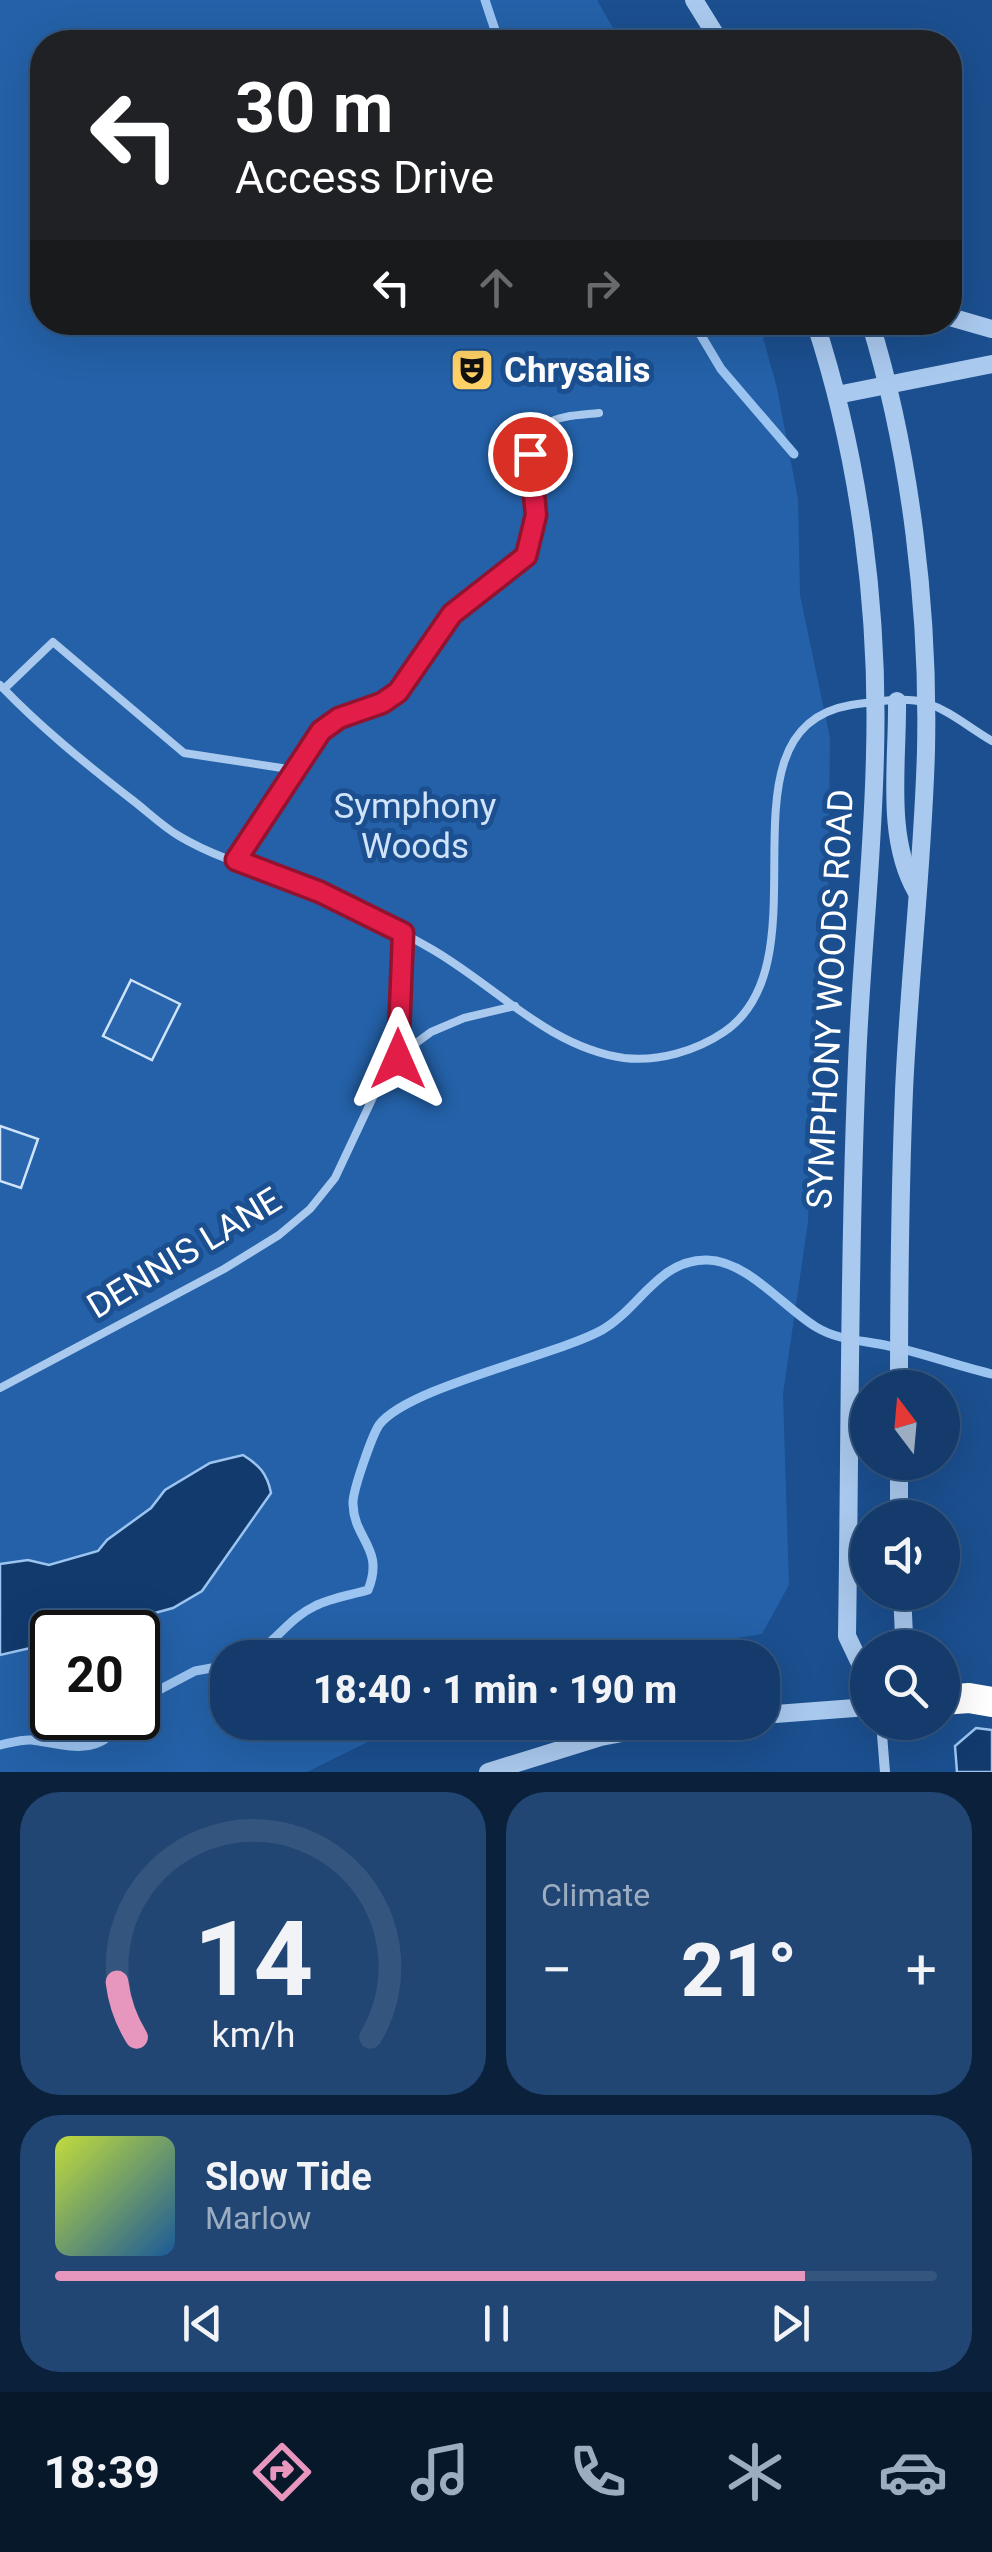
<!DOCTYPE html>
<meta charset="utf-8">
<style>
body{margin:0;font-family:Roboto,sans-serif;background:#214673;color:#f1f3f6;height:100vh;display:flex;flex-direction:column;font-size:38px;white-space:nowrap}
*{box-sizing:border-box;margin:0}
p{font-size:32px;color:#9dadc1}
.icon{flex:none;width:55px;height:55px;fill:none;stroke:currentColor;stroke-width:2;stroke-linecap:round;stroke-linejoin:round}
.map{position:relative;height:1772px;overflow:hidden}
.panel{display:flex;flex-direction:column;gap:20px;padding:20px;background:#0b203b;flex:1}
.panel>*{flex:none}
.guide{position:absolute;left:30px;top:30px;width:932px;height:305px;border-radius:40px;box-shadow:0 10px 40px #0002,0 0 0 2px #33557e;background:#202124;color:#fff;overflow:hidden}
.needle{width:65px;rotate:344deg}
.fabs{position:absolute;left:850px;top:1370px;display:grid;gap:20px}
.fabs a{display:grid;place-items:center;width:110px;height:110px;border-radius:50%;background:#143b6b;box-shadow:0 10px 40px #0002,0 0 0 2px #33557e;font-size:50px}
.speed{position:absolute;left:30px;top:1610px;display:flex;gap:20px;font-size:50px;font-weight:700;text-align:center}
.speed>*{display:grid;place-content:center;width:130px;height:130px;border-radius:50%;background:#143b6b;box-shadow:0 10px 40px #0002,0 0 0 2px #33557e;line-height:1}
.speed .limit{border:5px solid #111;border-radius:15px;background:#fff;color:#111}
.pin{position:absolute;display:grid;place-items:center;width:85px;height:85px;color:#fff;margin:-42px;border:5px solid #fff;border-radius:50%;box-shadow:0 2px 10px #0007}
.me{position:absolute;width:110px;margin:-55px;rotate:0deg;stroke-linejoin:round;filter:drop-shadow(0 0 8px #0008)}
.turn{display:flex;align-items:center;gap:35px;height:210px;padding:0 40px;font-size:45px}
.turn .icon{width:130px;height:130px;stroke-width:2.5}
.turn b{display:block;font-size:70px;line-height:85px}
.lanes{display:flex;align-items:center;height:95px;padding:0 40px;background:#0003;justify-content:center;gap:50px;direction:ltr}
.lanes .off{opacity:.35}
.big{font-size:75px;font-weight:800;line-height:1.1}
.panel .tile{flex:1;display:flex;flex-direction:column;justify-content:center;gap:15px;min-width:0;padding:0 35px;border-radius:40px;background:#214673}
.panel .dial{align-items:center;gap:0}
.dial svg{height:260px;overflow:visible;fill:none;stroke:#33557e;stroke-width:7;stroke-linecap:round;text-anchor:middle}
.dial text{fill:#f1f3f6;stroke:none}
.song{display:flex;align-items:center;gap:30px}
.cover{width:120px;height:120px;border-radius:15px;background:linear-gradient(135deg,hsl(70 70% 55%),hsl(210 70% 35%))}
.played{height:10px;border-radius:5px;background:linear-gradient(90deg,#e797bd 85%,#33557e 85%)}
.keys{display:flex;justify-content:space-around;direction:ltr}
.heat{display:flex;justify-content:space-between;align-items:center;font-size:55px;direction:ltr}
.panel .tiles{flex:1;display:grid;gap:20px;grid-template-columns:1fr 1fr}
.tile:last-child{grid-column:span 2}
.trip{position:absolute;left:210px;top:1640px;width:570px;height:100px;border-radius:40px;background:#143b6b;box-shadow:0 10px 40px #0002,0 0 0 2px #33557e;font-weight:800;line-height:100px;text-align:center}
.menu{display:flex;height:160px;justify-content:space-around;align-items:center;background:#08182b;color:#9dadc1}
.menu .icon{width:70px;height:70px}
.menu .selected{color:#e797bd}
.menu b{font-size:45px;color:#f1f3f6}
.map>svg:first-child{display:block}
.green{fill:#2461a8;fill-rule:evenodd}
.water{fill:#123a6d;stroke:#9cc4f0;stroke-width:2.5}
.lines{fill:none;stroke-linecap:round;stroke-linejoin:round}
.stream{stroke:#9cc4f0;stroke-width:9}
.building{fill:#2a66ad;stroke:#cfe3fa;stroke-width:2.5}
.service{stroke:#a9c9ee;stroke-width:8}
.minor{stroke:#a9c9ee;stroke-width:10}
.tertiary{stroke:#a9c9ee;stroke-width:18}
.motorway{stroke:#fff;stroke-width:30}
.route-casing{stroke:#92132f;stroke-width:25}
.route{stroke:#e11d48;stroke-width:18}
.labels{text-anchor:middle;stroke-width:10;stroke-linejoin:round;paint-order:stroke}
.poi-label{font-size:35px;font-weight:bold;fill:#fff;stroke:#1b4f8f;text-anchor:start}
.park-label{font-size:35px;fill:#cfe3fa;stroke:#1b4f8f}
.street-label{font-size:35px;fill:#fff;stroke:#1b4f8f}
</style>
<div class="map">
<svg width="992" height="1772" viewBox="0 0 992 1772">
<rect width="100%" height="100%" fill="#1b4f8f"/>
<path class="green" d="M0,0h597l24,42h-579v280l717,1 18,65 21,111 2,96 30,143 -2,176 -11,115 -9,193 -25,172 6,191 -27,49 -144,23 -390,1v64l178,1 -99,49h-307zM52,1632h86v86h-86z"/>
<g class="water">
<path d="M243,1455c16,10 24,18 28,38l-69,98 -29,17 -88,24h-33v11l-52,12v-91l28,-4 21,5 49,-14 9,-11 44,-32 14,-18 45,-27z"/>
<polygon points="976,1728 992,1730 992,1772 957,1772 955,1746"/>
</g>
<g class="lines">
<g class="stream">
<polyline points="485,0 499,42"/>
<polyline points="693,322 721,369 794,454"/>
<path d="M246,1658c27,-11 41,-39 69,-52 15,-8 36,-11 53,-16 17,-42 -14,-50 -15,-86 -1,-12 19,-68 26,-79 28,-38 176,-69 223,-95 37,-21 57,-71 105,-70 41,1 76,47 109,67 23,14 48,13 73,19 35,7 68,20 103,28"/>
<polyline points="138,1701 195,1671 228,1665"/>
<path d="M0,1745c10,-2 22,-6 32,-5 40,6 67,18 93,-22"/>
</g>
</g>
<g class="building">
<polygon points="131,980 180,1004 152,1060 103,1036"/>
<polygon points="0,1126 38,1139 21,1188 0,1181"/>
</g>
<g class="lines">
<g class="service">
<path d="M0,685c40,42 86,79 131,114 16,12 31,27 48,37 40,24 91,37 134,53 39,15 78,37 115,58 65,36 119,100 196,111 34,4 72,-7 100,-26 107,-72 -15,-303 127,-327 22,-3 54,-9 75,-2 23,7 45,26 66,38"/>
<polyline points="4,689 53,642 184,753 295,770"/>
<path d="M236,860l85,-129c24,-17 54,-19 75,-37 26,-22 35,-57 58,-81 21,-21 56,-32 72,-58 23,-38 -16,-107 20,-131 14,-9 36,-9 53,-11"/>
<polyline points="398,1059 403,933"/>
<polyline points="0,1388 224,1269 279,1235 310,1209 335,1178 383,1076 404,1052 431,1032 464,1018 515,1006"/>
</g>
<polyline class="minor" points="881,1722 885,1772"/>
<g class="tertiary">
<polyline points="694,0 720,42"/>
<polyline points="950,317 992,329"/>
<path d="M815,322c45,137 64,289 60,432 -2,103 -14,206 -18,309 -8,191 -7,382 -10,573l21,44"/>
<path d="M870,322c41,132 59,290 56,428 -3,114 -17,228 -22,341 -4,99 -5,198 -5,297"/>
<polyline points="837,395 992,364"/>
<path d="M897,701c1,61 -12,136 19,190"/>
<polyline points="899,1462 899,1518"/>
<polyline points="900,1648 904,1636 902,1592"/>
<polyline points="762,1715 868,1707"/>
<polyline points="488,1772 601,1737 680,1722"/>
</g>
<polyline class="motorway" points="942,1700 969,1698 992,1702"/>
</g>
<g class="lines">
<defs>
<polyline id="route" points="398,1059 403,933 320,892 236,860 321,731 339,718 382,703 398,692 452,614 526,556 536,515 530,454"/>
</defs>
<use href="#route" class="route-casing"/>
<use href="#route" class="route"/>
</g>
<defs>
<symbol id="theatre-square" viewBox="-11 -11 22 22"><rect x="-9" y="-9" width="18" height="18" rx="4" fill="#ffd166" stroke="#1b4f8f"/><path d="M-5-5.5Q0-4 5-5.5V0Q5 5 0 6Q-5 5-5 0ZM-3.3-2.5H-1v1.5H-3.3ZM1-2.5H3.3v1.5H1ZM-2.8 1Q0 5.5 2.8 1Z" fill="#111"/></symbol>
</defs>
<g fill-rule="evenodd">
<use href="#theatre-square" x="447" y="345" width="50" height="50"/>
</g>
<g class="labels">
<g class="poi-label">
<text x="504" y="382">Chrysalis</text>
</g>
<g class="park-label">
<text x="415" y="818">Symphony<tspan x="415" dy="40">Woods</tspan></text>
</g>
<g class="street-label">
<text transform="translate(830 999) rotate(-87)" y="12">SYMPHONY WOODS ROAD</text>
<text transform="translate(184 1253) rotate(-31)" y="12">DENNIS LANE</text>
</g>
</g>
</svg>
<div class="fabs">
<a><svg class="needle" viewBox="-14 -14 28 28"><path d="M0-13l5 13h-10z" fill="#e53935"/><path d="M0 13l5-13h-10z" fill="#9dadc1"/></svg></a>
<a><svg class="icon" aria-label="sound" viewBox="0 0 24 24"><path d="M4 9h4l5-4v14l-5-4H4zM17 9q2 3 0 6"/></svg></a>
<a><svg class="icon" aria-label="search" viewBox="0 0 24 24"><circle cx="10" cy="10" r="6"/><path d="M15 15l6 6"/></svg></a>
</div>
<div class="speed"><div class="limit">20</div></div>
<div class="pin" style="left:530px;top:454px;background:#d93025"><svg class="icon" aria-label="arrive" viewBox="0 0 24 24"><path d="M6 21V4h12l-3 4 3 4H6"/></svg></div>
<svg class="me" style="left:398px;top:1059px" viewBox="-20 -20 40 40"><path d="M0-17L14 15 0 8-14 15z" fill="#e11d48" stroke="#fff" stroke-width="4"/></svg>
<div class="trip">18:40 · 1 min · 190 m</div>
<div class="guide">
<div class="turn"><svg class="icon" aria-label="left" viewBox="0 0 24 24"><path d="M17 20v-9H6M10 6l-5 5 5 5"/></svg><div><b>30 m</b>Access Drive</div></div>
<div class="lanes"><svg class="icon" aria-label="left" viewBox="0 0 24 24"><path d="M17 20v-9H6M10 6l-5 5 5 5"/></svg><svg class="icon off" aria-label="ahead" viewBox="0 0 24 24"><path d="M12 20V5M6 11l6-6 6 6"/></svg><svg class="icon off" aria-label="right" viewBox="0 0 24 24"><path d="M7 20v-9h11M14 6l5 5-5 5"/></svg></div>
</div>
</div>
<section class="panel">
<div class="tiles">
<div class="tile dial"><svg viewBox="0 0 100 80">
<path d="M14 69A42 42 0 1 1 86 69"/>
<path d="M14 69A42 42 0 0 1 8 52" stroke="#e797bd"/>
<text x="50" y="56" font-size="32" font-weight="700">14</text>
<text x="50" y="72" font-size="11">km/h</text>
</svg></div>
<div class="tile"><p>Climate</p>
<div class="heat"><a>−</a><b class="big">21°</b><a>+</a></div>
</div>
<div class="tile">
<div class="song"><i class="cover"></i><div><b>Slow Tide</b><p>Marlow</p></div></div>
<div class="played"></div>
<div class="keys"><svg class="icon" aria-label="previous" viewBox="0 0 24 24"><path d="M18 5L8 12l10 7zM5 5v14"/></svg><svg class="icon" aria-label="pause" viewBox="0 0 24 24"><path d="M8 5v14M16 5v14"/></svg><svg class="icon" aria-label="next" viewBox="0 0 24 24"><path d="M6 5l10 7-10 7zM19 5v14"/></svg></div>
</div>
</div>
</section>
<nav class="menu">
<b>18:39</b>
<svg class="icon selected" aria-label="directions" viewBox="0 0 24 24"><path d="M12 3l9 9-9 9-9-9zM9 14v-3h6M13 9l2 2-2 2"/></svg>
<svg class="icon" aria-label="music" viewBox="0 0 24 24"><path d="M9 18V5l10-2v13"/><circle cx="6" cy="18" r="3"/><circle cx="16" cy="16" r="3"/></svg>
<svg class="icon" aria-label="phone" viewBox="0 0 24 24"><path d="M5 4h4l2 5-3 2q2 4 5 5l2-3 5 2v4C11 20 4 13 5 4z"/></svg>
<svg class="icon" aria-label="climate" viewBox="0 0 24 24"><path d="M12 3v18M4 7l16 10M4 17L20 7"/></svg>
<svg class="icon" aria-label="car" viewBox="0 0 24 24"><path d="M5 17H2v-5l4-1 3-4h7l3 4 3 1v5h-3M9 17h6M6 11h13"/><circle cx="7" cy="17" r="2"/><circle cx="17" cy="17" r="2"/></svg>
</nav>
